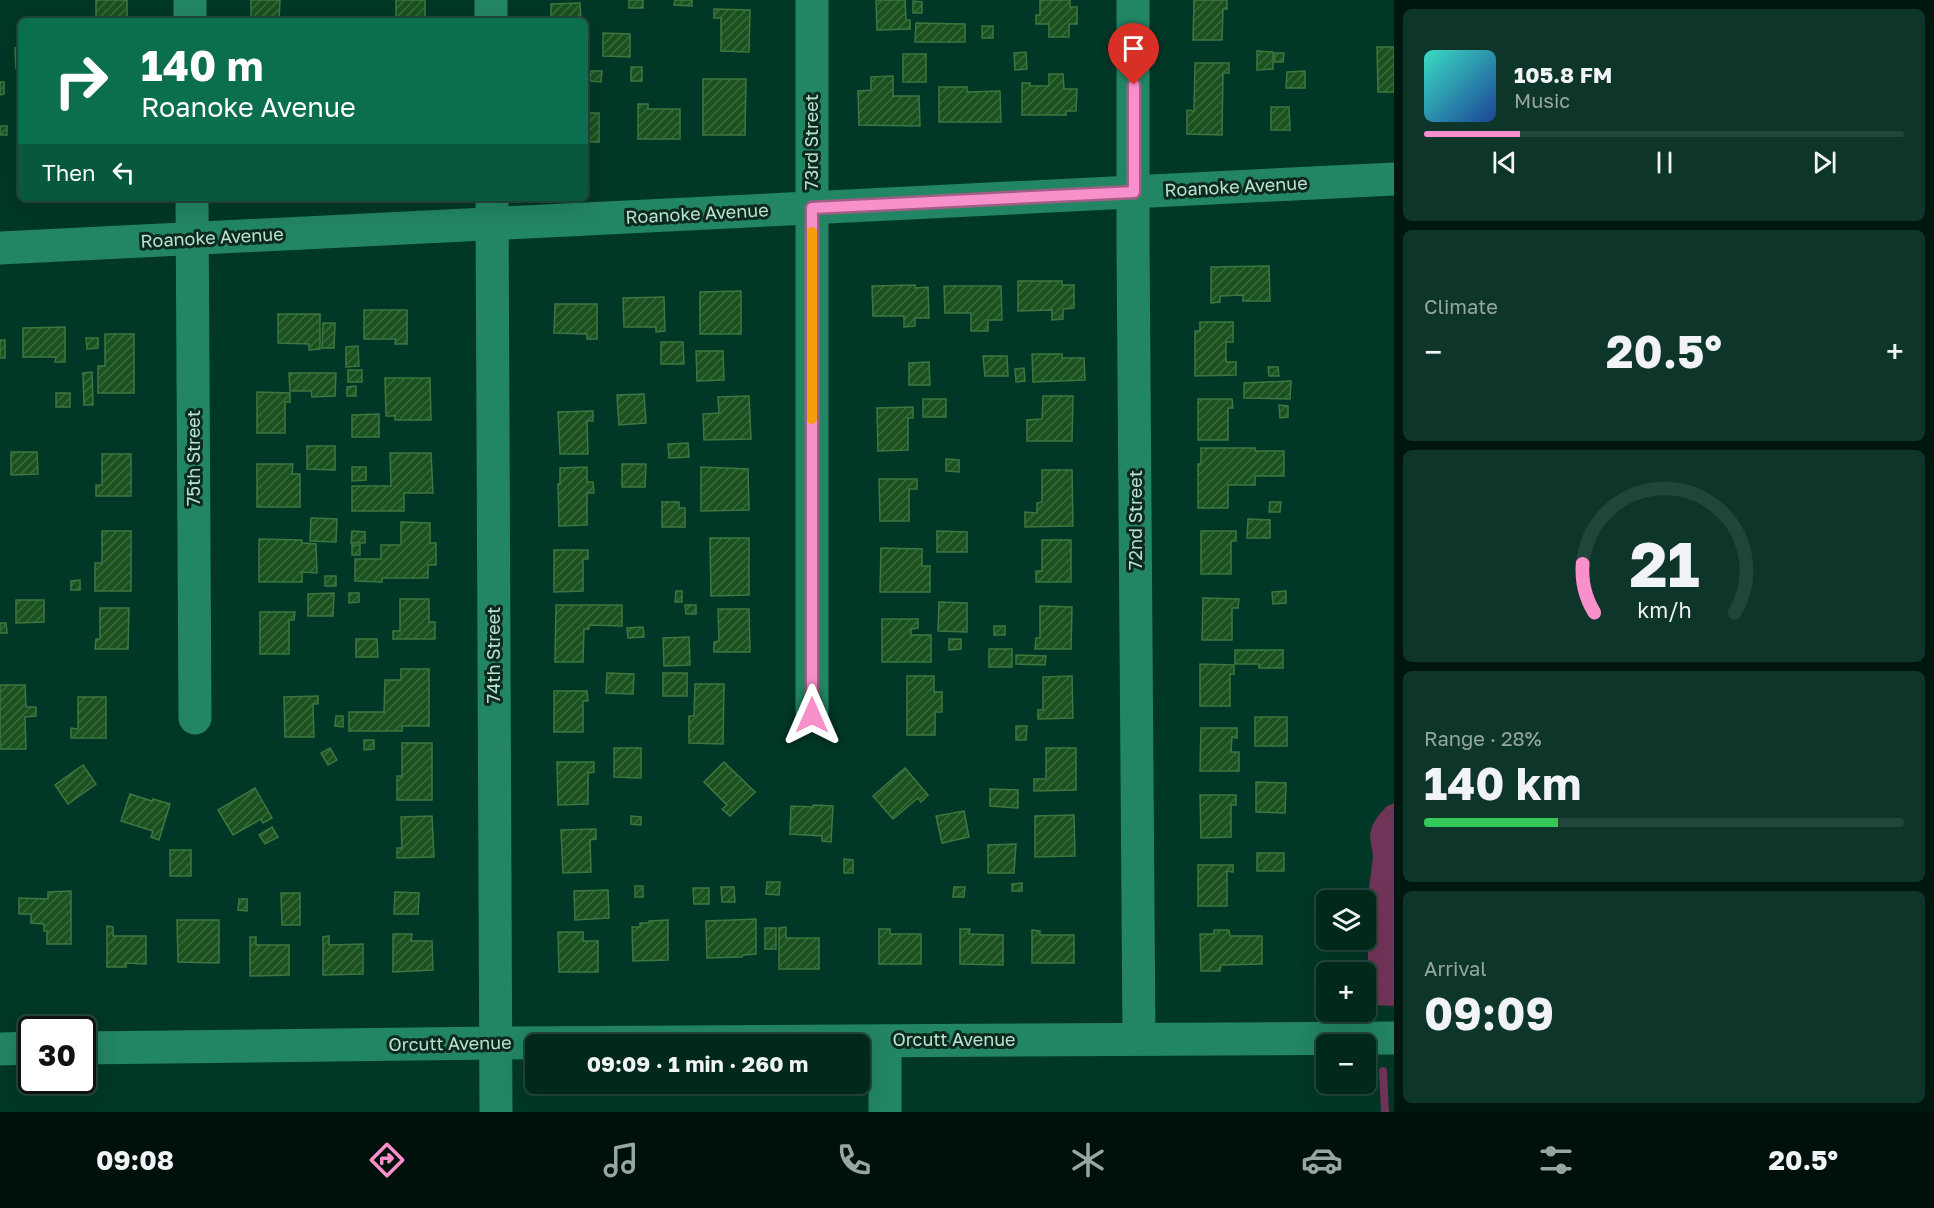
<!DOCTYPE html>
<meta charset="utf-8">
<style>
body{margin:0;font-family:"Golos Text",sans-serif;background:#0e3529;color:#f1f3f6;height:100vh;display:flex;flex-direction:column;font-size:22px;white-space:nowrap}
*{box-sizing:border-box;margin:0}
p{font-size:20px;color:#95a6a3}
.icon{flex:none;width:33px;height:33px;fill:none;stroke:currentColor;stroke-width:2;stroke-linecap:round;stroke-linejoin:round}
.map{position:relative;flex:1;overflow:hidden}
.side{display:flex;flex-direction:column;gap:9px;padding:9px;background:#00170f;width:540px}
.side>*{flex:none}
.guide{position:absolute;left:18px;top:18px;width:570px;height:183px;border-radius:9px;box-shadow:0 6px 24px #0002,0 0 0 2px #22453b;background:#0b6e4f;color:#fff;overflow:hidden}
.fabs{position:absolute;left:1316px;top:890px;display:grid;gap:12px}
.fabs a{display:grid;place-items:center;width:60px;height:60px;border-radius:9px;background:#00291c;box-shadow:0 6px 24px #0002,0 0 0 2px #22453b;font-size:30px}
.speed{position:absolute;left:18px;top:1016px;display:flex;gap:12px;font-size:30px;font-weight:700;text-align:center}
.speed>*{display:grid;place-content:center;width:78px;height:78px;border-radius:50%;background:#00291c;box-shadow:0 6px 24px #0002,0 0 0 2px #22453b;line-height:1}
.speed .limit{border:3px solid #111;border-radius:9px;background:#fff;color:#111}
.pin{position:absolute;display:grid;place-items:center;width:51px;height:51px;color:#fff;margin:-62px -26px;border-radius:50% 50% 50% 0;rotate:-45deg;box-shadow:0 0 6px #0007}
.pin .icon{rotate:45deg}
.me{position:absolute;width:66px;margin:-33px;rotate:0deg;stroke-linejoin:round;filter:drop-shadow(0 0 4px #0008)}
.turn{display:flex;align-items:center;gap:21px;height:126px;padding:0 24px;font-size:27px}
.turn .icon{width:78px;height:78px;stroke-width:2.5}
.turn b{display:block;font-size:42px;line-height:51px}
.then{display:flex;align-items:center;height:57px;padding:0 24px;background:#0003;gap:12px;font-size:22px}
.big{font-size:45px;font-weight:700;line-height:1.1}
.side .widget{flex:1;display:flex;flex-direction:column;justify-content:center;gap:9px;min-width:0;padding:0 21px;border-radius:9px;background:#0e3529}
.side .dial{align-items:center;gap:0}
.dial svg{height:156px;overflow:visible;fill:none;stroke:#22453b;stroke-width:7;stroke-linecap:round;text-anchor:middle}
.dial text{fill:#f1f3f6;stroke:none}
.song{display:flex;align-items:center;gap:18px}
.cover{width:72px;height:72px;border-radius:9px;background:linear-gradient(135deg,hsl(170 70% 55%),hsl(220 70% 35%))}
.played{height:6px;border-radius:3px;background:linear-gradient(90deg,#f890cc 20%,#22453b 20%)}
.keys{display:flex;justify-content:space-around;direction:ltr}
.heat{display:flex;justify-content:space-between;align-items:center;font-size:33px;direction:ltr}
.charge{height:9px;border-radius:4px;background:linear-gradient(90deg,#34c759 28%,#22453b 0)}
.trip{position:absolute;left:525px;top:1034px;width:345px;height:60px;border-radius:9px;background:#00291c;box-shadow:0 6px 24px #0002,0 0 0 2px #22453b;font-weight:700;line-height:60px;text-align:center}
.dock{display:flex;height:96px;justify-content:space-around;align-items:center;background:#00100b;color:#95a6a3}
.dock .icon{width:42px;height:42px}
.dock .current{color:#f890cc}
.dock b{font-size:27px;color:#f1f3f6}
main{display:flex;flex:1;min-height:0}
.map>svg:first-child{display:block}
.water{fill:#713459}
.lines{fill:none;stroke-linecap:round;stroke-linejoin:round}
.stream{stroke:#713459;stroke-width:8}
.building{fill:url(#building-hatch);stroke:#3d7740;stroke-width:1.5}
.minor{stroke:#228563;stroke-width:33}
.route-casing{stroke:#a15e85;stroke-width:15}
.route{stroke:#f890cc;stroke-width:10}
.slow{stroke:#f59e0b;stroke-width:10}
.labels{text-anchor:middle;stroke-width:6;stroke-linejoin:round;paint-order:stroke}
.street-label{font-size:18px;fill:#b8e3cf;stroke:#0d2a1f}
</style>
<main>
<div class="map">
<svg width="1394" height="1112" viewBox="0 0 1394 1112">
<defs>
<pattern id="building-hatch" width="6" height="6" patternUnits="userSpaceOnUse" patternTransform="scale(1.5)"><rect width="6" height="6" fill="#1a511f"/><path d="M-1 1l2-2M0 6l6-6M5 7l2-2" fill="none" stroke="#396a3e"/></pattern>
</defs>
<rect width="100%" height="100%" fill="#003726"/>
<polygon class="water" points="1394,803 1394,1006 1368,1005 1368,897 1373,857 1370,835 1372,826 1378,816 1386,807"/>
<g class="lines">
<polyline class="stream" points="1383,1071 1385,1112"/>
</g>
<g class="building">
<rect x="96" y="0" width="31" height="21"/>
<polygon points="251,0 280,0 279,21 251,21"/>
<rect x="396" y="0" width="29" height="21"/>
<rect x="629" y="0" width="14" height="8"/>
<polygon points="675,0 692,0 692,6 674,5"/>
<polygon points="876,0 905,0 906,20 910,20 910,29 877,30"/>
<polygon points="1040,0 1070,0 1070,7 1077,7 1077,24 1069,24 1069,37 1049,37 1049,24 1036,24 1036,15 1040,15"/>
<polygon points="1194,0 1227,0 1227,9 1223,9 1222,40 1193,40"/>
<polygon points="913,1 922,2 922,13 913,13"/>
<polygon points="580,3 581,21 551,21 551,4"/>
<polygon points="714,9 750,10 749,52 721,51 721,18 714,18"/>
<polygon points="916,23 965,24 965,42 915,42"/>
<rect x="982" y="26" width="11" height="12"/>
<polygon points="603,33 630,34 630,57 603,56"/>
<polygon points="21,47 21,69 16,69 15,48"/>
<polygon points="1377,47 1394,47 1394,92 1378,92"/>
<polygon points="1257,51 1273,52 1273,69 1257,70"/>
<polygon points="1026,52 1027,69 1015,70 1014,53"/>
<polygon points="1274,53 1284,53 1283,62 1275,62"/>
<rect x="903" y="54" width="23" height="28"/>
<polygon points="1195,63 1229,63 1229,73 1223,73 1222,135 1187,134 1187,110 1194,111"/>
<rect x="631" y="67" width="11" height="14"/>
<polygon points="590,71 602,71 601,82 590,81"/>
<polygon points="1305,71 1305,88 1286,88 1287,72"/>
<polygon points="1049,74 1063,74 1064,89 1077,89 1076,111 1066,111 1066,115 1022,115 1022,83 1030,83 1030,86 1049,86"/>
<polygon points="893,76 893,96 919,96 920,126 859,125 858,91 871,90 871,77"/>
<polygon points="703,79 746,79 745,135 703,135"/>
<polygon points="0,82 4,82 4,94 0,95"/>
<polygon points="939,87 967,87 967,92 1000,91 1001,122 939,122"/>
<polygon points="638,104 648,104 648,109 680,109 680,139 638,139"/>
<polygon points="1271,107 1289,107 1290,130 1271,130"/>
<rect x="585" y="113" width="14" height="29"/>
<rect x="0" y="126" width="7" height="9"/>
<polygon points="1269,266 1270,301 1243,301 1243,295 1220,296 1220,302 1211,303 1211,267"/>
<polygon points="1018,281 1062,281 1062,285 1074,285 1074,308 1063,309 1063,319 1052,320 1052,310 1018,311"/>
<polygon points="915,285 915,288 928,287 929,318 915,318 915,326 904,327 904,316 873,316 872,286"/>
<polygon points="944,286 1001,286 1002,320 988,320 988,331 971,331 971,313 945,313"/>
<polygon points="741,291 741,334 700,334 700,292"/>
<polygon points="664,297 665,331 656,332 656,327 624,327 623,298"/>
<polygon points="555,304 597,304 597,339 587,339 587,334 554,333"/>
<polygon points="364,310 407,310 407,344 395,344 396,339 364,339"/>
<polygon points="278,314 320,314 320,349 309,350 309,344 278,343"/>
<polygon points="1200,322 1233,322 1233,342 1226,342 1226,362 1236,362 1236,375 1195,376 1195,331 1200,331"/>
<polygon points="323,323 335,323 334,348 322,348"/>
<polygon points="65,327 65,362 55,362 56,357 23,357 23,328"/>
<polygon points="105,334 134,334 134,393 98,393 98,366 105,366"/>
<polygon points="86,338 98,338 98,348 87,349"/>
<rect x="0" y="340" width="5" height="18"/>
<polygon points="661,342 683,342 684,364 661,364"/>
<polygon points="358,346 359,366 346,367 346,347"/>
<polygon points="696,351 723,351 724,380 697,381"/>
<polygon points="1032,354 1062,354 1062,358 1084,358 1085,380 1033,382"/>
<polygon points="983,356 1007,356 1008,376 985,376"/>
<polygon points="929,362 930,385 909,385 909,363"/>
<polygon points="1268,367 1278,367 1279,376 1269,376"/>
<polygon points="1024,368 1025,381 1016,382 1015,369"/>
<rect x="348" y="370" width="14" height="12"/>
<polygon points="92,372 93,405 84,405 83,373"/>
<polygon points="289,373 336,373 335,396 312,397 311,391 290,391"/>
<polygon points="385,378 430,378 431,420 395,420 395,416 386,416"/>
<polygon points="1291,381 1290,399 1244,398 1244,383"/>
<polygon points="356,386 356,396 347,396 347,387"/>
<polygon points="257,392 290,393 290,402 285,402 285,433 257,433"/>
<rect x="56" y="393" width="14" height="14"/>
<polygon points="644,394 646,423 619,425 617,395"/>
<polygon points="749,396 751,439 704,440 703,414 719,413 718,397"/>
<polygon points="1043,396 1073,396 1072,441 1027,441 1027,420 1042,419"/>
<rect x="923" y="399" width="23" height="18"/>
<polygon points="1198,399 1232,399 1233,408 1228,408 1228,440 1198,440"/>
<polygon points="1279,405 1288,406 1288,417 1280,418"/>
<polygon points="913,407 913,418 908,418 908,450 878,451 877,408"/>
<polygon points="593,411 593,421 587,421 588,454 560,454 558,412"/>
<polygon points="379,414 379,437 352,437 352,415"/>
<polygon points="688,443 689,457 669,458 668,444"/>
<polygon points="307,446 335,446 335,470 307,469"/>
<polygon points="1201,448 1255,448 1255,451 1284,451 1284,476 1255,476 1255,485 1228,485 1228,508 1198,508 1198,464 1201,464"/>
<polygon points="11,452 37,452 38,474 11,475"/>
<polygon points="390,453 431,453 433,493 404,493 404,511 352,511 352,486 391,486"/>
<polygon points="102,454 131,454 131,496 96,496 96,485 102,485"/>
<polygon points="946,459 959,460 959,472 946,471"/>
<polygon points="257,464 293,464 292,474 300,474 300,507 257,507"/>
<polygon points="622,464 646,464 645,487 622,487"/>
<polygon points="352,467 366,467 366,480 352,481"/>
<polygon points="587,467 587,482 593,482 594,493 587,493 587,525 559,526 558,484 560,484 560,468"/>
<polygon points="701,467 748,469 749,510 701,511"/>
<polygon points="1042,470 1072,470 1073,526 1025,527 1025,512 1037,513 1037,503 1042,502"/>
<polygon points="879,479 917,479 917,489 909,489 909,521 880,521"/>
<polygon points="662,502 679,502 679,508 685,508 685,527 662,527"/>
<polygon points="1270,502 1281,502 1280,512 1269,512"/>
<polygon points="311,518 337,519 336,542 310,541"/>
<polygon points="1248,519 1270,520 1270,538 1247,538"/>
<polygon points="401,522 430,523 430,543 436,543 436,565 428,565 428,578 382,578 382,582 355,581 355,559 381,559 381,545 401,545"/>
<polygon points="102,531 131,531 131,591 95,591 95,563 102,563"/>
<polygon points="352,531 365,532 365,543 351,543"/>
<polygon points="937,531 967,532 967,552 937,552"/>
<polygon points="1201,531 1236,531 1236,541 1231,541 1231,574 1201,574"/>
<polygon points="710,538 749,538 749,595 711,596"/>
<polygon points="259,539 302,540 302,543 316,544 317,573 302,572 302,582 259,582"/>
<polygon points="1042,540 1071,540 1071,582 1036,582 1036,571 1042,571"/>
<rect x="352" y="545" width="8" height="10"/>
<polygon points="881,548 922,549 922,566 930,566 930,592 880,592"/>
<polygon points="554,550 588,550 588,559 583,559 583,591 554,592"/>
<rect x="325" y="576" width="11" height="10"/>
<polygon points="80,580 80,590 71,590 71,581"/>
<polygon points="676,591 682,591 682,602 675,602"/>
<polygon points="1286,591 1286,603 1273,604 1272,592"/>
<polygon points="334,593 333,616 308,616 308,594"/>
<polygon points="349,593 359,593 359,602 349,603"/>
<polygon points="1203,598 1239,599 1238,608 1232,608 1232,640 1202,640"/>
<polygon points="400,599 429,599 429,622 435,622 435,639 393,639 393,631 400,631"/>
<polygon points="16,600 44,600 44,622 16,623"/>
<polygon points="939,602 967,603 967,632 938,631"/>
<polygon points="556,605 622,605 622,626 589,625 589,629 584,629 583,662 555,662"/>
<polygon points="685,605 696,605 696,614 686,614"/>
<polygon points="1040,606 1072,607 1071,649 1035,649 1036,638 1040,638"/>
<polygon points="100,608 129,608 128,649 95,649 96,639 100,639"/>
<polygon points="718,609 749,609 750,652 714,652 714,642 719,641"/>
<polygon points="260,612 295,612 294,620 289,620 289,654 260,654"/>
<polygon points="882,619 918,619 918,628 911,629 911,635 931,635 931,662 882,662"/>
<polygon points="0,623 6,623 7,633 0,633"/>
<rect x="994" y="626" width="11" height="9"/>
<polygon points="643,627 644,637 628,638 627,628"/>
<polygon points="689,637 690,665 664,666 663,638"/>
<polygon points="356,639 377,639 378,657 356,657"/>
<polygon points="949,639 961,639 961,649 949,650"/>
<rect x="989" y="649" width="23" height="18"/>
<polygon points="1235,650 1283,650 1283,668 1259,668 1259,664 1235,664"/>
<polygon points="1016,655 1046,656 1045,665 1016,664"/>
<polygon points="1200,664 1234,665 1234,674 1230,674 1230,706 1200,706"/>
<polygon points="401,669 429,669 429,726 402,726 402,731 349,731 349,712 384,712 385,680 401,680"/>
<polygon points="607,673 634,674 633,694 606,693"/>
<rect x="663" y="673" width="24" height="23"/>
<polygon points="907,676 934,676 934,692 942,692 942,712 935,712 935,735 907,735"/>
<polygon points="1072,676 1073,718 1038,719 1038,710 1043,710 1043,677"/>
<polygon points="695,684 724,684 723,744 689,743 689,716 694,716"/>
<polygon points="0,685 25,685 26,707 36,707 36,716 25,717 26,749 0,749"/>
<polygon points="554,691 587,691 588,701 583,701 583,732 554,732"/>
<polygon points="318,696 318,704 313,704 314,737 285,737 284,697"/>
<polygon points="78,697 106,697 106,738 71,738 71,728 78,729"/>
<polygon points="336,716 343,716 343,727 335,726"/>
<rect x="1255" y="717" width="32" height="29"/>
<polygon points="1016,726 1027,726 1026,740 1016,740"/>
<polygon points="1201,728 1237,728 1237,738 1232,737 1231,752 1239,752 1239,771 1200,771"/>
<polygon points="364,740 374,740 374,749 364,750"/>
<polygon points="402,743 432,743 432,800 397,800 397,776 402,776"/>
<polygon points="330,748 337,760 328,765 321,753"/>
<polygon points="614,748 641,748 641,778 614,777"/>
<polygon points="1046,748 1076,748 1076,790 1034,791 1034,779 1046,779"/>
<polygon points="557,762 594,762 594,772 588,773 588,804 558,805"/>
<polygon points="724,762 755,792 730,816 722,809 727,805 704,782"/>
<polygon points="83,765 96,784 68,804 55,785"/>
<polygon points="905,768 928,795 921,802 918,798 893,819 873,796"/>
<polygon points="1256,782 1286,783 1285,813 1256,812"/>
<polygon points="255,788 272,818 263,823 261,819 233,835 218,810"/>
<polygon points="990,789 1018,790 1018,808 990,806"/>
<polygon points="130,794 152,801 153,799 170,804 159,840 151,837 153,831 121,821"/>
<polygon points="1200,795 1236,795 1236,805 1231,805 1231,837 1201,838"/>
<polygon points="813,805 833,806 831,842 822,841 822,836 790,834 791,806 813,807"/>
<polygon points="964,811 969,837 942,843 936,816"/>
<polygon points="1074,815 1075,856 1035,857 1035,816"/>
<polygon points="432,816 434,857 397,858 397,848 402,848 401,817"/>
<polygon points="631,816 641,817 641,825 631,824"/>
<polygon points="272,827 278,837 265,844 259,835"/>
<polygon points="596,829 596,839 590,840 591,872 563,873 561,830"/>
<polygon points="1016,844 1014,873 988,873 988,845"/>
<rect x="170" y="850" width="21" height="26"/>
<rect x="1257" y="853" width="27" height="18"/>
<polygon points="844,859 853,860 853,873 844,873"/>
<polygon points="1198,865 1233,865 1233,872 1227,871 1227,906 1198,906"/>
<polygon points="767,882 780,882 779,895 766,894"/>
<polygon points="1022,883 1022,891 1012,891 1012,884"/>
<rect x="635" y="886" width="8" height="11"/>
<polygon points="721,887 734,887 735,902 722,902"/>
<polygon points="954,887 965,887 964,897 953,897"/>
<polygon points="693,888 709,888 709,904 694,904"/>
<polygon points="608,890 609,918 575,920 574,891"/>
<polygon points="71,891 71,944 47,944 47,931 44,931 44,924 31,923 31,914 19,914 19,898 48,899 48,892"/>
<polygon points="395,892 419,893 418,914 394,914"/>
<polygon points="281,893 300,893 300,925 282,925"/>
<polygon points="239,899 247,899 247,911 238,910"/>
<polygon points="756,919 756,954 743,955 742,957 707,958 706,921"/>
<polygon points="177,920 219,920 219,963 178,962"/>
<polygon points="668,920 668,960 633,961 632,927 640,927 640,923 649,923 649,921"/>
<polygon points="107,926 113,927 113,936 146,936 146,964 126,963 126,967 107,967"/>
<polygon points="786,927 786,938 819,938 819,969 779,969 779,928"/>
<rect x="765" y="928" width="11" height="21"/>
<polygon points="879,929 890,929 890,934 921,934 921,964 879,964"/>
<polygon points="960,929 970,929 969,934 1003,935 1003,965 960,964"/>
<polygon points="1032,930 1040,931 1040,935 1074,935 1074,963 1032,963"/>
<polygon points="1214,930 1229,930 1230,936 1262,936 1262,964 1221,965 1220,971 1201,971 1200,934 1214,934"/>
<polygon points="558,932 583,932 583,941 598,941 598,972 559,972"/>
<polygon points="393,934 412,934 411,941 432,941 433,970 393,972"/>
<polygon points="329,936 329,945 363,944 363,974 323,975 323,937"/>
<polygon points="250,937 256,937 256,945 289,945 289,975 250,976"/>
</g>
<g class="lines">
<g class="minor">
<polyline points="190,0 190,21"/>
<polyline points="491,0 491,21"/>
<polyline points="1133,0 1133,241 1139,1039"/>
<polyline points="192,198 195,718"/>
<polyline points="492,198 496,1112"/>
<polyline points="0,248 1394,179"/>
<polyline points="812,715 812,0"/>
<polyline points="82,1048 495,1043 1394,1038"/>
<polyline points="0,1049 32,1048"/>
<polyline points="885,1112 885,1041"/>
</g>
</g>
<g class="lines">
<defs>
<polyline id="route" points="812,715 812,208 1134,192 1134,85"/>
</defs>
<use href="#route" class="route-casing"/>
<use href="#route" class="route"/>
<polyline class="slow" points="812,419 812,232"/>
</g>
<g class="labels">
<g class="street-label">
<text transform="translate(812 142) rotate(-90)" y="6">73rd Street</text>
<text transform="translate(1236 187) rotate(-3)" y="6">Roanoke Avenue</text>
<text transform="translate(697 214) rotate(-3)" y="6">Roanoke Avenue</text>
<text transform="translate(212 238) rotate(-3)" y="6">Roanoke Avenue</text>
<text transform="translate(194 458) rotate(-90)" y="6">75th Street</text>
<text transform="translate(1136 520) rotate(-90)" y="6">72nd Street</text>
<text transform="translate(494 655) rotate(-90)" y="6">74th Street</text>
<text x="954" y="1046">Orcutt Avenue</text>
<text transform="translate(450 1044) rotate(-1)" y="6">Orcutt Avenue</text>
</g>
</g>
</svg>
<div class="fabs">
<a><svg class="icon" aria-label="layers" viewBox="0 0 24 24"><path d="M12 4l9 5-9 5-9-5zM3 14l9 5 9-5"/></svg></a>
<a>+</a>
<a>−</a>
</div>
<div class="speed"><div class="limit">30</div></div>
<div class="pin" style="left:1134px;top:85px;background:#d93025"><svg class="icon" aria-label="arrive" viewBox="0 0 24 24"><path d="M6 21V4h12l-3 4 3 4H6"/></svg></div>
<svg class="me" style="left:812px;top:715px" viewBox="-20 -20 40 40"><path d="M0-17L14 15 0 8-14 15z" fill="#f890cc" stroke="#fff" stroke-width="4"/></svg>
<div class="trip">09:09 · 1 min · 260 m</div>
<div class="guide">
<div class="turn"><svg class="icon" aria-label="right" viewBox="0 0 24 24"><path d="M7 20v-9h11M14 6l5 5-5 5"/></svg><div><b>140 m</b>Roanoke Avenue</div></div>
<div class="then">Then<svg class="icon" aria-label="left" viewBox="0 0 24 24"><path d="M17 20v-9H6M10 6l-5 5 5 5"/></svg></div>
</div>
</div>
<section class="side">
<div class="widget">
<div class="song"><i class="cover"></i><div><b>105.8 FM</b><p>Music</p></div></div>
<div class="played"></div>
<div class="keys"><svg class="icon" aria-label="previous" viewBox="0 0 24 24"><path d="M18 5L8 12l10 7zM5 5v14"/></svg><svg class="icon" aria-label="pause" viewBox="0 0 24 24"><path d="M8 5v14M16 5v14"/></svg><svg class="icon" aria-label="next" viewBox="0 0 24 24"><path d="M6 5l10 7-10 7zM19 5v14"/></svg></div>
</div>
<div class="widget"><p>Climate</p>
<div class="heat"><a>−</a><b class="big">20.5°</b><a>+</a></div>
</div>
<div class="widget dial"><svg viewBox="0 0 100 80">
<path d="M14 69A42 42 0 1 1 86 69"/>
<path d="M14 69A42 42 0 0 1 8 44" stroke="#f890cc"/>
<text x="50" y="56" font-size="32" font-weight="700">21</text>
<text x="50" y="72" font-size="11">km/h</text>
</svg></div>
<div class="widget"><p>Range · 28%</p><b class="big">140 km</b><div class="charge"></div></div>
<div class="widget"><p>Arrival</p><b class="big">09:09</b></div>
</section>
</main>
<nav class="dock">
<b>09:08</b>
<svg class="icon current" aria-label="directions" viewBox="0 0 24 24"><path d="M12 3l9 9-9 9-9-9zM9 14v-3h6M13 9l2 2-2 2"/></svg>
<svg class="icon" aria-label="music" viewBox="0 0 24 24"><path d="M9 18V5l10-2v13"/><circle cx="6" cy="18" r="3"/><circle cx="16" cy="16" r="3"/></svg>
<svg class="icon" aria-label="phone" viewBox="0 0 24 24"><path d="M5 4h4l2 5-3 2q2 4 5 5l2-3 5 2v4C11 20 4 13 5 4z"/></svg>
<svg class="icon" aria-label="climate" viewBox="0 0 24 24"><path d="M12 3v18M4 7l16 10M4 17L20 7"/></svg>
<svg class="icon" aria-label="car" viewBox="0 0 24 24"><path d="M5 17H2v-5l4-1 3-4h7l3 4 3 1v5h-3M9 17h6M6 11h13"/><circle cx="7" cy="17" r="2"/><circle cx="17" cy="17" r="2"/></svg>
<svg class="icon" aria-label="filters" viewBox="0 0 24 24"><path d="M4 7h16M4 17h16"/><circle cx="9" cy="7" r="2"/><circle cx="15" cy="17" r="2"/></svg>
<b>20.5°</b>
</nav>
